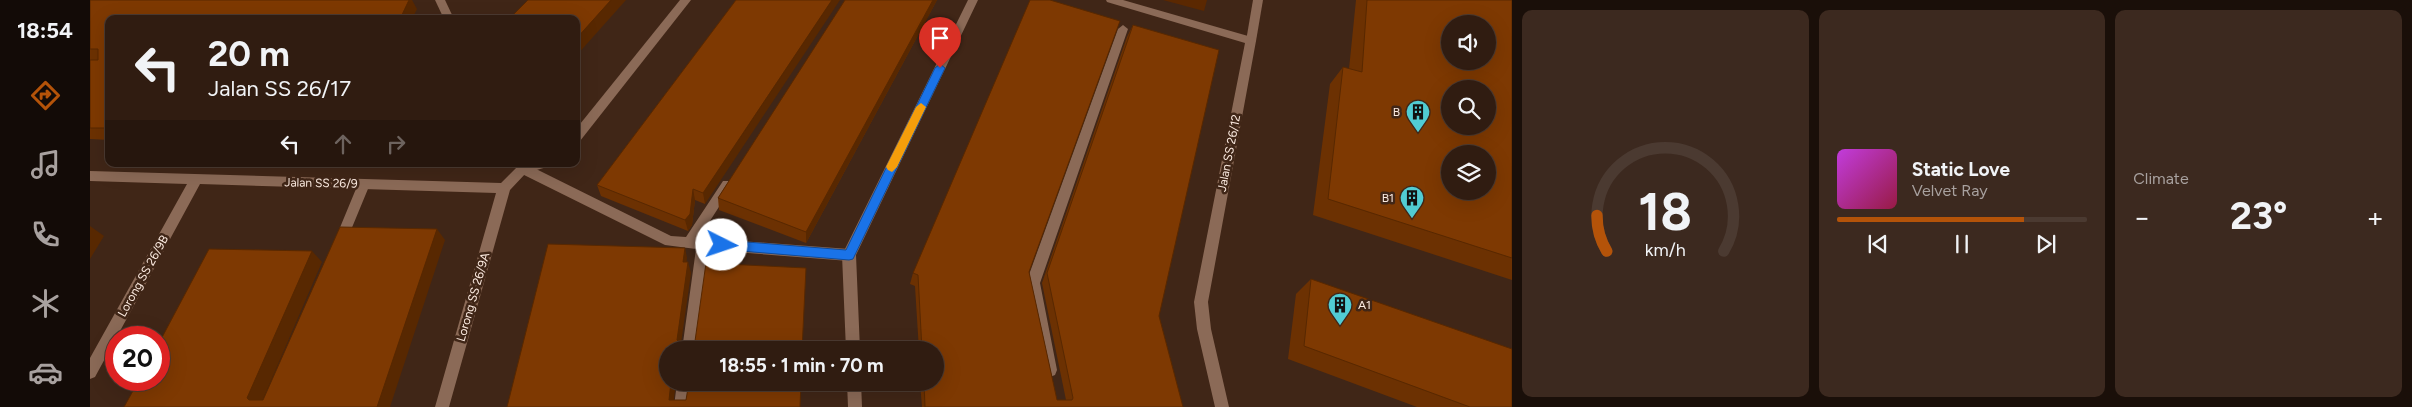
<!DOCTYPE html>
<meta charset="utf-8">
<style>
body{margin:0;font-family:Figtree,sans-serif;background:#3c291f;color:#f1f3f6;height:100vh;display:flex;flex-direction:column;font-size:19px;white-space:nowrap}
*{box-sizing:border-box;margin:0}
p{font-size:16px;color:#a8a19f}
.icon{flex:none;width:28px;height:28px;fill:none;stroke:currentColor;stroke-width:2;stroke-linecap:round;stroke-linejoin:round}
.map{position:relative;flex:1;overflow:hidden}
.panel{display:flex;flex-direction:column;gap:10px;padding:10px;background:#1a0f09;width:900px}
.panel>*{flex:none}
.banner{position:absolute;left:15px;top:15px;width:475px;height:152px;border-radius:10px;box-shadow:0 5px 20px #0002,0 0 0 1px #4b3a31;background:#301c11;color:#f1f3f6;overflow:hidden}
.tools{position:absolute;left:1351px;top:15px;display:grid;gap:10px}
.tools a{display:grid;place-items:center;width:55px;height:55px;border-radius:50%;background:#301c11;box-shadow:0 5px 20px #0002,0 0 0 1px #4b3a31;font-size:25px}
.speed{position:absolute;left:15px;top:326px;display:flex;gap:10px;font-size:25px;font-weight:700;text-align:center}
.speed>*{display:grid;place-content:center;width:65px;height:65px;border-radius:50%;background:#301c11;box-shadow:0 5px 20px #0002,0 0 0 1px #4b3a31;line-height:1}
.speed .limit{border:8px solid #d22;background:#fff;color:#111}
.pin{position:absolute;display:grid;place-items:center;width:42px;height:42px;color:#fff;margin:-51px -21px;border-radius:50% 50% 50% 0;rotate:-45deg;box-shadow:0 0 5px #0007}
.pin .icon{rotate:45deg}
.me{position:absolute;width:55px;margin:-28px;rotate:94deg;stroke-linejoin:round;filter:drop-shadow(0 0 4px #0008)}
.turn{display:flex;align-items:center;gap:18px;height:105px;padding:0 20px;font-size:22px}
.turn .icon{width:65px;height:65px;stroke-width:2.5}
.turn b{display:block;font-size:35px;line-height:42px}
.lanes{display:flex;align-items:center;height:48px;padding:0 20px;background:#0003;justify-content:center;gap:25px;direction:ltr}
.lanes .off{opacity:.35}
.big{font-size:38px;font-weight:700;line-height:1.1}
.panel .tile{flex:1;display:flex;flex-direction:column;justify-content:center;gap:8px;min-width:0;padding:0 18px;border-radius:10px;background:#3c291f}
.panel .dial{align-items:center;gap:0}
.dial svg{height:130px;overflow:visible;fill:none;stroke:#4b3a31;stroke-width:7;stroke-linecap:round;text-anchor:middle}
.dial text{fill:#f1f3f6;stroke:none}
.song{display:flex;align-items:center;gap:15px}
.cover{width:60px;height:60px;border-radius:8px;background:linear-gradient(135deg,hsl(290 70% 55%),hsl(340 70% 35%))}
.played{height:5px;border-radius:2px;background:linear-gradient(90deg,#b45309 75%,#4b3a31 75%)}
.keys{display:flex;justify-content:space-around;direction:ltr}
.heat{display:flex;justify-content:space-between;align-items:center;font-size:28px;direction:ltr}
.panel .tiles{flex:1;display:grid;gap:10px;grid-template-columns:repeat(3,1fr)}
.trip{position:absolute;left:569px;top:341px;width:285px;height:50px;border-radius:25px;background:#301c11;box-shadow:0 5px 20px #0002,0 0 0 1px #4b3a31;font-weight:700;line-height:50px;text-align:center}
main{display:flex;flex:1;min-height:0}
.tab-bar{display:flex;flex-direction:column;width:90px;justify-content:space-around;align-items:center;background:#130b07;color:#a8a19f}
.tab-bar .icon{width:35px;height:35px}
.tab-bar .current{color:#b45309}
.tab-bar b{font-size:22px;color:#f1f3f6}
.map>svg:first-child{display:block}
.green{fill:#5b2801}
.lines{fill:none;stroke-linecap:round;stroke-linejoin:round}
.lane{fill:#8b6a57;fill-rule:evenodd}
.street{fill:#8b6a57;fill-rule:evenodd}
.wall{fill:#6c3102}
.shaded-wall{fill:#582801}
.building{fill:#7e3902;stroke:#582801;fill-rule:evenodd}
.route{fill:#1a73e8;stroke:#114b97}
.slow{fill:#f59e0b}
.labels{text-anchor:middle;stroke-width:5;stroke-linejoin:round;paint-order:stroke}
.poi-label{font-size:12px;fill:#fcebe1;stroke:#402617;text-anchor:end}
.street-label{font-size:12px;fill:#fcebe1;stroke:#402617}
</style>
<main>
<nav class="tab-bar">
<b>18:54</b>
<svg class="icon current" aria-label="directions" viewBox="0 0 24 24"><path d="M12 3l9 9-9 9-9-9zM9 14v-3h6M13 9l2 2-2 2"/></svg>
<svg class="icon" aria-label="music" viewBox="0 0 24 24"><path d="M9 18V5l10-2v13"/><circle cx="6" cy="18" r="3"/><circle cx="16" cy="16" r="3"/></svg>
<svg class="icon" aria-label="phone" viewBox="0 0 24 24"><path d="M5 4h4l2 5-3 2q2 4 5 5l2-3 5 2v4C11 20 4 13 5 4z"/></svg>
<svg class="icon" aria-label="climate" viewBox="0 0 24 24"><path d="M12 3v18M4 7l16 10M4 17L20 7"/></svg>
<svg class="icon" aria-label="car" viewBox="0 0 24 24"><path d="M5 17H2v-5l4-1 3-4h7l3 4 3 1v5h-3M9 17h6M6 11h13"/><circle cx="7" cy="17" r="2"/><circle cx="17" cy="17" r="2"/></svg>
</nav>
<div class="map">
<svg width="1422" height="407" viewBox="0 0 1422 407">
<rect width="100%" height="100%" fill="#402617"/>
<polygon class="green" points="1073,0 1117,0 1114,11"/>
<g class="lines">
<g class="lane">
<polygon points="345,0 355,0 364,19 354,19"/>
<polygon points="1163,0 1173,0 1166,41 1161,45 1156,41"/>
<polygon points="1033,25 1038,29 950,283 967,370 965,375 960,377 955,375 953,370 936,283 1028,29"/>
<polygon points="424,164 436,164 581,236 596,237 633,181 641,181 643,185 609,238 759,249 764,251 766,255 764,259 759,261 619,250 606,350 592,350 606,249 575,245 428,172"/>
<polygon points="274,179 278,181 280,184 256,242 255,246 250,247 245,246 244,242 268,184 270,181"/>
<polygon points="587,382 601,382 598,407 584,407"/>
</g>
<g class="street">
<polygon points="590,0 601,0 490,141 486,142 486,129"/>
<polygon points="878,0 888,0 766,255 770,350 756,350 752,255"/>
<polygon points="1016,0 1033,0 1165,38 1166,41 1118,302 1121,329 1139,407 1125,407 1107,329 1104,302 1155,43 1017,2"/>
<polygon points="434,164 459,164 457,167 436,173 420,190 359,407 345,407 406,193 110,184 5,377 0,379 0,358 97,184 0,181 0,171 411,183 428,166"/>
<polygon points="757,382 771,382 772,407 758,407"/>
</g>
</g>
<g class="wall">
<polygon points="0,0 327,9 19,19 19,140 0,139"/>
<polygon points="646,0 615,204 605,200 602,225 598,231 511,196 507,185"/>
<polygon points="755,0 847,0 716,243 629,210 628,198"/>
<polygon points="1266,0 1422,0 1422,280 1223,215 1240,84 1253,67 1259,69"/>
<polygon points="1043,25 1069,316 1093,407 832,407 830,382 845,382 845,350 829,350 825,286 820,284 823,273 939,272 967,400 976,400 952,283 1037,37"/>
<polygon points="1221,279 1422,407 1327,407 1198,359 1206,294"/>
</g>
<g class="shaded-wall">
<polygon points="319,0 322,0 327,9 322,19 310,19"/>
<polygon points="521,0 536,0 486,56 486,39"/>
<polygon points="742,0 750,0 615,204 613,193"/>
<polygon points="843,0 847,0 716,243 716,232"/>
<polygon points="603,189 605,200 602,225 598,231 595,220"/>
<polygon points="0,226 14,236 0,259"/>
<polygon points="347,229 355,240 300,407 287,407"/>
<polygon points="595,248 597,258 595,273 593,262"/>
<polygon points="222,251 232,262 170,406 159,400 157,398"/>
<polygon points="598,262 601,273 590,350 587,340"/>
<polygon points="581,382 586,382 583,407 579,400"/>
</g>
<g class="building">
<polygon points="0,0 319,0 310,19 19,19 19,128 0,128 0,60 8,60 8,49 0,49"/>
<polygon points="438,0 521,0 486,39 486,19 419,19"/>
<polygon points="646,0 742,0 613,193 603,189 600,214 595,220 507,185"/>
<polygon points="755,0 843,0 716,232 628,198"/>
<polygon points="940,0 960,0 1030,21 939,272 967,400 982,400 983,398 957,273 1043,25 1129,50 1069,316 1093,407 835,407 834,382 845,382 845,350 832,350 828,275 823,273"/>
<path d="M1277,0h145v258l-184,-59 15,-132 19,5zM1360,24h38v37h-38zM1360,89h38v37h-38zM1360,154h38v37h-38z"/>
<polygon points="250,227 347,229 287,407 34,407 49,380 69,380 69,343 119,249 222,251 157,398 159,400 173,400"/>
<polygon points="458,244 595,248 593,262 598,262 587,340 589,342 605,341 616,263 716,268 712,350 578,350 578,382 581,382 579,400 596,400 599,382 711,382 710,407 417,407"/>
<polygon points="1221,279 1422,349 1422,407 1380,407 1214,346"/>
</g>
<polygon class="route" points="850,64 855,68 763,259 759,260 627,249 626,245 632,240 756,250 845,68"/>
<polygon class="slow" points="831,103 836,107 807,167 802,172 798,170 796,167 826,107"/>
<defs>
<symbol id="building-pin" viewBox="-11 -11 22 30"><path d="M0 17L-7.5 6A9.5 9.5 0 1 1 7.5 6Z" fill="#51ccd3" stroke="#402617"/><path d="M-4-6H4V6H1V3H-1V6H-4ZM-2.5-4.3h1.7v1.8h-1.7ZM.8-4.3h1.7v1.8H.8ZM-2.5-1h1.7V.8h-1.7ZM.8-1h1.7V.8H.8Z" fill="#111"/></symbol>
</defs>
<g fill-rule="evenodd">
<use href="#building-pin" x="1314" y="98" width="28" height="38"/>
<use href="#building-pin" x="1308" y="184" width="28" height="38"/>
<use href="#building-pin" x="1236" y="291" width="28" height="38"/>
</g>
<g class="labels">
<g class="poi-label">
<text x="1310" y="116">B</text>
<text x="1304" y="202">B1</text>
<text x="1268" y="309" text-anchor="start">A1</text>
</g>
<g class="street-label">
<text transform="translate(1139 153) rotate(-79)" y="4">Jalan SS 26/12</text>
<text transform="translate(231 183) rotate(1)" y="4">Jalan SS 26/9</text>
<text transform="translate(53 276) rotate(-61)" y="4">Lorong SS 26/9B</text>
<text transform="translate(383 297) rotate(-74)" y="4">Lorong SS 26/9A</text>
</g>
</g>
</svg>
<div class="tools">
<a><svg class="icon" aria-label="sound" viewBox="0 0 24 24"><path d="M4 9h4l5-4v14l-5-4H4zM17 9q2 3 0 6"/></svg></a>
<a><svg class="icon" aria-label="search" viewBox="0 0 24 24"><circle cx="10" cy="10" r="6"/><path d="M15 15l6 6"/></svg></a>
<a><svg class="icon" aria-label="layers" viewBox="0 0 24 24"><path d="M12 4l9 5-9 5-9-5zM3 14l9 5 9-5"/></svg></a>
</div>
<div class="speed"><div class="limit">20</div></div>
<div class="pin" style="left:850px;top:68px;background:#d93025"><svg class="icon" aria-label="arrive" viewBox="0 0 24 24"><path d="M6 21V4h12l-3 4 3 4H6"/></svg></div>
<svg class="me" style="left:632px;top:245px" viewBox="-20 -20 40 40"><circle r="19" fill="#fff"/><path d="M0-13L10 11 0 6-10 11z" fill="#1a73e8"/></svg>
<div class="trip">18:55 · 1 min · 70 m</div>
<div class="banner">
<div class="turn"><svg class="icon" aria-label="left" viewBox="0 0 24 24"><path d="M17 20v-9H6M10 6l-5 5 5 5"/></svg><div><b>20 m</b>Jalan SS 26/17</div></div>
<div class="lanes"><svg class="icon" aria-label="left" viewBox="0 0 24 24"><path d="M17 20v-9H6M10 6l-5 5 5 5"/></svg><svg class="icon off" aria-label="ahead" viewBox="0 0 24 24"><path d="M12 20V5M6 11l6-6 6 6"/></svg><svg class="icon off" aria-label="right" viewBox="0 0 24 24"><path d="M7 20v-9h11M14 6l5 5-5 5"/></svg></div>
</div>
</div>
<section class="panel">
<div class="tiles">
<div class="tile dial"><svg viewBox="0 0 100 80">
<path d="M14 69A42 42 0 1 1 86 69"/>
<path d="M14 69A42 42 0 0 1 8 47" stroke="#b45309"/>
<text x="50" y="56" font-size="32" font-weight="700">18</text>
<text x="50" y="72" font-size="11">km/h</text>
</svg></div>
<div class="tile">
<div class="song"><i class="cover"></i><div><b>Static Love</b><p>Velvet Ray</p></div></div>
<div class="played"></div>
<div class="keys"><svg class="icon" aria-label="previous" viewBox="0 0 24 24"><path d="M18 5L8 12l10 7zM5 5v14"/></svg><svg class="icon" aria-label="pause" viewBox="0 0 24 24"><path d="M8 5v14M16 5v14"/></svg><svg class="icon" aria-label="next" viewBox="0 0 24 24"><path d="M6 5l10 7-10 7zM19 5v14"/></svg></div>
</div>
<div class="tile"><p>Climate</p>
<div class="heat"><a>−</a><b class="big">23°</b><a>+</a></div>
</div>
</div>
</section>
</main>
